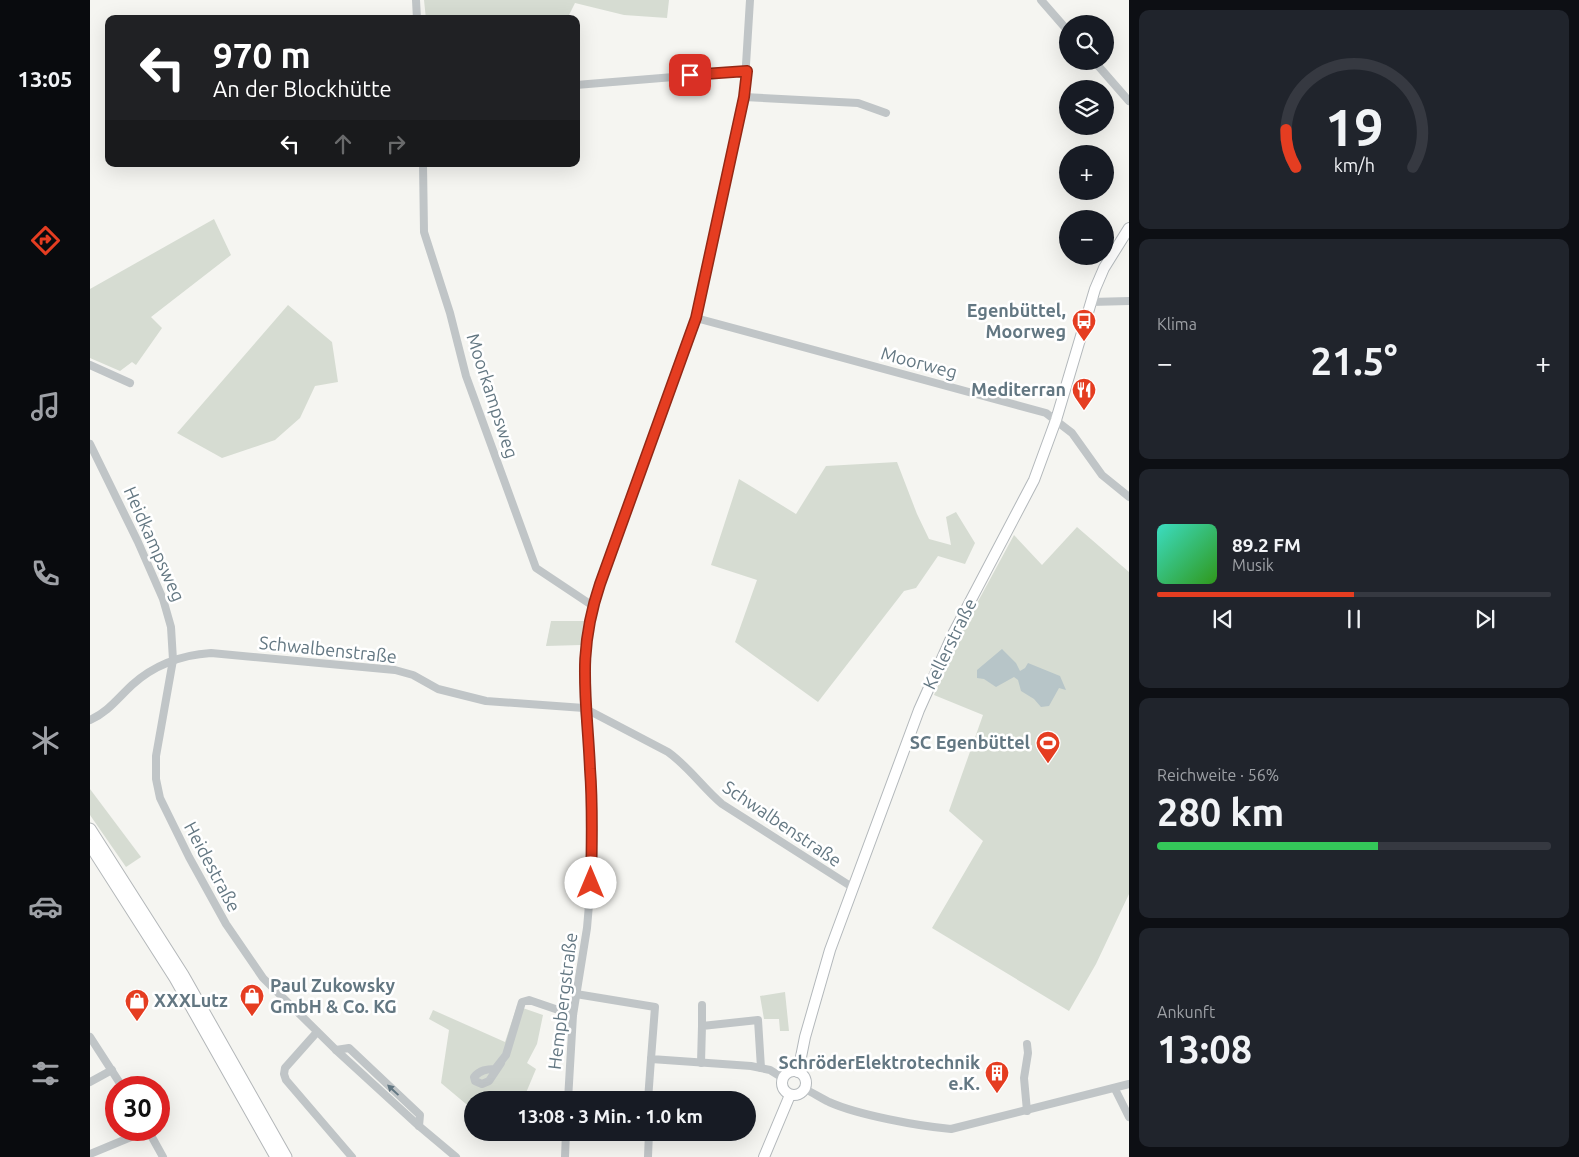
<!DOCTYPE html>
<html lang="de">
<meta charset="utf-8">
<style>
body{margin:0;font-family:Ubuntu,sans-serif;background:#20242c;color:#f1f3f6;height:100vh;display:flex;flex-direction:column;font-size:19px;white-space:nowrap}
*{box-sizing:border-box;margin:0}
p{font-size:16px;color:#9ea1a6}
.icon{flex:none;width:28px;height:28px;fill:none;stroke:currentColor;stroke-width:2;stroke-linecap:round;stroke-linejoin:round}
.map{position:relative;flex:1;overflow:hidden}
.panel{display:flex;flex-direction:column;gap:10px;padding:10px;background:#0d0f14;width:450px}
.panel>*{flex:none}
.guide{position:absolute;left:15px;top:15px;width:475px;height:152px;border-radius:10px;box-shadow:0 5px 20px #0002;background:#202124;color:#fff;overflow:hidden}
.tools{position:absolute;left:969px;top:15px;display:grid;gap:10px}
.tools a{display:grid;place-items:center;width:55px;height:55px;border-radius:50%;background:#171b24;box-shadow:0 5px 20px #0002;font-size:25px}
.speed{position:absolute;left:15px;top:1076px;display:flex;gap:10px;font-size:25px;font-weight:700;text-align:center}
.speed>*{display:grid;place-content:center;width:65px;height:65px;border-radius:50%;background:#171b24;box-shadow:0 5px 20px #0002;line-height:1}
.speed .limit{border:8px solid #d22;background:#fff;color:#111}
.pin{position:absolute;display:grid;place-items:center;width:42px;height:42px;color:#fff;margin:-21px;border-radius:10px;box-shadow:0 2px 8px #0006}
.me{position:absolute;width:55px;margin:-28px;rotate:0deg;stroke-linejoin:round;filter:drop-shadow(0 0 4px #0008)}
.turn{display:flex;align-items:center;gap:18px;height:105px;padding:0 25px;font-size:22px}
.turn .icon{width:65px;height:65px;stroke-width:2.5}
.turn b{display:block;font-size:35px;line-height:42px}
.lanes{display:flex;align-items:center;height:48px;padding:0 25px;background:#0003;justify-content:center;gap:25px;direction:ltr}
.lanes .off{opacity:.35}
.big{font-size:38px;font-weight:700;line-height:1.1}
.panel .tile{flex:1;display:flex;flex-direction:column;justify-content:center;gap:8px;min-width:0;padding:0 18px;border-radius:10px;background:#20242c}
.panel .dial{align-items:center;gap:0}
.dial svg{height:130px;overflow:visible;fill:none;stroke:#363941;stroke-width:7;stroke-linecap:round;text-anchor:middle}
.dial text{fill:#f1f3f6;stroke:none}
.song{display:flex;align-items:center;gap:15px}
.cover{width:60px;height:60px;border-radius:8px;background:linear-gradient(135deg,hsl(170 70% 55%),hsl(110 70% 35%))}
.played{height:5px;border-radius:2px;background:linear-gradient(90deg,#e53d21 50%,#363941 50%)}
.keys{display:flex;justify-content:space-around;direction:ltr}
.heat{display:flex;justify-content:space-between;align-items:center;font-size:28px;direction:ltr}
.charge{height:8px;border-radius:4px;background:linear-gradient(90deg,#34c759 56%,#363941 0)}
.trip{position:absolute;left:374px;top:1091px;width:292px;height:50px;border-radius:25px;background:#171b24;box-shadow:0 5px 20px #0002;font-weight:700;line-height:50px;text-align:center}
main{display:flex;flex:1;min-height:0}
.tabs{display:flex;flex-direction:column;width:90px;justify-content:space-around;align-items:center;background:#090b0e;color:#9ea1a6}
.tabs .icon{width:35px;height:35px}
.tabs .current{color:#e53d21}
.tabs b{font-size:22px;color:#f1f3f6}
.map>svg:first-child{display:block}
.green{fill:#d6dcd2}
.water{fill:#b7c5c8}
.lines{fill:none;stroke-linecap:round;stroke-linejoin:round}
.major-casing{stroke:#b3b8bb;stroke-width:12}
.highway-casing{stroke:#b3b7b9;stroke-width:13}
.minor{stroke:#c0c5c7;stroke-width:8}
.major{stroke:#fff;stroke-width:10}
.highway{stroke:#fff;stroke-width:11}
.oneway{fill:#637782}
.route-casing{stroke:#952815;stroke-width:12}
.route{stroke:#e53d21;stroke-width:9}
.labels{text-anchor:middle;stroke-width:5;stroke-linejoin:round;paint-order:stroke}
.poi-label{font-size:18px;font-weight:bold;fill:#637782;stroke:#fff;text-anchor:end}
.street-label{font-size:18px;fill:#637782;stroke:#fff}
</style>
<main>
<nav class="tabs">
<b>13:05</b>
<svg class="icon current" aria-label="directions" viewBox="0 0 24 24"><path d="M12 3l9 9-9 9-9-9zM9 14v-3h6M13 9l2 2-2 2"/></svg>
<svg class="icon" aria-label="music" viewBox="0 0 24 24"><path d="M9 18V5l10-2v13"/><circle cx="6" cy="18" r="3"/><circle cx="16" cy="16" r="3"/></svg>
<svg class="icon" aria-label="phone" viewBox="0 0 24 24"><path d="M5 4h4l2 5-3 2q2 4 5 5l2-3 5 2v4C11 20 4 13 5 4z"/></svg>
<svg class="icon" aria-label="climate" viewBox="0 0 24 24"><path d="M12 3v18M4 7l16 10M4 17L20 7"/></svg>
<svg class="icon" aria-label="car" viewBox="0 0 24 24"><path d="M5 17H2v-5l4-1 3-4h7l3 4 3 1v5h-3M9 17h6M6 11h13"/><circle cx="7" cy="17" r="2"/><circle cx="17" cy="17" r="2"/></svg>
<svg class="icon" aria-label="filters" viewBox="0 0 24 24"><path d="M4 7h16M4 17h16"/><circle cx="9" cy="7" r="2"/><circle cx="15" cy="17" r="2"/></svg>
</nav>
<div class="map">
<svg width="1039" height="1157" viewBox="0 0 1039 1157">
<rect width="100%" height="100%" fill="#f5f5f1"/>
<g class="green">
<polygon points="334,0 579,0 577,18 534,15 485,3 477,19 336,19"/>
<polygon points="124,219 141,255 61,317 72,328 46,365 42,362 30,371 0,358 0,289"/>
<polygon points="198,305 242,342 248,382 225,386 210,418 185,440 132,458 87,433"/>
<polygon points="807,462 827,514 839,539 861,545 856,517 866,512 885,543 875,564 848,556 826,588 814,591 728,702 645,642 667,580 621,565 649,479 706,514 736,466"/>
<polygon points="987,527 1039,572 1039,894 1006,964 979,1011 842,928 893,841 859,811 893,715 844,695 866,642 924,535 952,565"/>
<polygon points="461,621 494,621 491,645 456,646"/>
<polygon points="0,789 51,857 36,867 0,815"/>
<polygon points="695,992 699,1031 690,1031 689,1019 674,1019 670,996"/>
<polygon points="427,1006 453,1015 447,1044 437,1063 446,1069 433,1100 382,1100 382,1109 351,1083 359,1030 339,1019 343,1010 415,1042"/>
</g>
<polygon class="water" points="912,649 926,663 930,671 935,668 938,663 970,676 976,690 969,688 959,706 951,707 944,699 931,691 928,680 924,677 906,687 894,679 887,678 887,670"/>
<g class="lines">
<defs>
<g id="major">
<circle cx="704" cy="1083" r="12"/>
<polyline points="708,1072 715,1037 740,950 829,710 863,634 944,480 966,420 1005,289 1014,268 1039,228"/>
<polyline points="674,1157 700,1095"/>
</g>
<g id="highway">
<polyline points="0,829 93,975 196,1157"/>
<polyline points="0,845 85,978 186,1157"/>
</g>
</defs>
<use href="#major" class="major-casing"/>
<use href="#highway" class="highway-casing"/>
<g class="minor">
<polyline points="326,0 327,19"/>
<polyline points="951,0 978,31"/>
<polyline points="1004,61 1039,101"/>
<polyline points="486,85 657,71"/>
<polyline points="654,97 768,103 796,113"/>
<polyline points="333,164 334,232 360,313 376,376 446,568 503,606"/>
<polyline points="1001,302 1039,301"/>
<polyline points="606,318 956,413 982,433 1012,475 1039,497"/>
<polyline points="0,365 40,383"/>
<polyline points="0,444 48,542 73,599 81,627 83,660 66,756 66,779 70,798 99,857 136,924 173,978 246,1050 329,1126 366,1157"/>
<path d="M0,720c18,-8 28,-22 42,-35 22,-20 50,-30 79,-32l184,17 18,5 25,14 48,12 98,7 84,44c21,15 35,36 54,52l130,83"/>
<polyline points="486,994 565,1007 561,1059 661,1066 680,1070 693,1078"/>
<polyline points="612,1005 612,1026"/>
<polyline points="227,1032 195,1068 194,1074 196,1080 262,1157"/>
<polyline points="0,1037 33,1088"/>
<polyline points="246,1050 259,1048 330,1115 329,1126"/>
<path d="M411,1063l-12,18 -7,3 -7,-3 -1,-4c6,-7 13,-8 21,-8l11,-14 16,-53 7,-2 44,15"/>
<polyline points="611,1063 612,1026 668,1020 671,1068"/>
<polyline points="0,1082 22,1070"/>
<path d="M715,1089c8,4 16,9 24,13 29,13 89,24 122,27l178,-45"/>
<polyline points="1025,1089 1039,1117"/>
<polyline points="478,1100 483,1015 497,928 501,881 501,771 494,708 493,664 498,625 510,584 606,318 654,97 660,0"/>
<polyline points="558,1100 561,1059"/>
<polyline points="937,1111 934,1078 938,1053 937,1044"/>
<polyline points="58,1130 73,1157"/>
<polyline points="0,1154 58,1130"/>
<polyline points="475,1157 476,1132"/>
<polyline points="558,1157 559,1132"/>
</g>
<use href="#major" class="major"/>
<use href="#highway" class="highway"/>
</g>
<defs><path id="oneway-solid" d="M-6-.8H1V-3.2L6.5 0L1 3.2V.8H-6Z" transform="scale(1.25)"/></defs>
<use class="oneway" href="#oneway-solid" transform="translate(303 1090) rotate(-137)"/>
<g class="lines">
<defs>
<path id="route" d="M501,883c1,-38 2,-76 -1,-114 -3,-71 -14,-114 10,-185l96,-266 48,-221 3,-26 -57,4"/>
</defs>
<use href="#route" class="route-casing"/>
<use href="#route" class="route"/>
</g>
<defs>
<symbol id="bus-pin" viewBox="-11 -11 22 30"><path d="M0 17L-7.5 6A9.5 9.5 0 1 1 7.5 6Z" fill="#e53d21" stroke="#fff"/><path d="M-5-6H5V4H4V6H2V4H-2V6H-4V4H-5ZM-3.5-4V0h7V-4ZM-3.5 1.2v1.5H-2V1.2ZM2 1.2v1.5H3.5V1.2Z" fill="#fff"/></symbol>
<symbol id="restaurant-pin" viewBox="-11 -11 22 30"><path d="M0 17L-7.5 6A9.5 9.5 0 1 1 7.5 6Z" fill="#e53d21" stroke="#fff"/><path d="M-5-6h1v4h1v-4h1v4h1v-4h1v5L-1.5 .5V6h-2V.5L-5-1ZM5-6V6H3V1.5H1.5Q1.5-4 5-6Z" fill="#fff"/></symbol>
<symbol id="stadium-pin" viewBox="-11 -11 22 30"><path d="M0 17L-7.5 6A9.5 9.5 0 1 1 7.5 6Z" fill="#e53d21" stroke="#fff"/><path d="M0-5a6.5 5 0 1 0 0 10a6.5 5 0 1 0 0-10ZM-3.5-1.8h7v3.6h-7Z" fill="#fff"/></symbol>
<symbol id="shop-pin" viewBox="-11 -11 22 30"><path d="M0 17L-7.5 6A9.5 9.5 0 1 1 7.5 6Z" fill="#e53d21" stroke="#fff"/><path d="M-5-2.5h2.3a2.7 3.5 0 0 1 5.4 0H5L5.5 6h-11ZM-1.5-2.5h3a1.5 2.3 0 0 0-3 0Z" fill="#fff"/></symbol>
<symbol id="building-pin" viewBox="-11 -11 22 30"><path d="M0 17L-7.5 6A9.5 9.5 0 1 1 7.5 6Z" fill="#e53d21" stroke="#fff"/><path d="M-4-6H4V6H1V3H-1V6H-4ZM-2.5-4.3h1.7v1.8h-1.7ZM.8-4.3h1.7v1.8H.8ZM-2.5-1h1.7V.8h-1.7ZM.8-1h1.7V.8H.8Z" fill="#fff"/></symbol>
</defs>
<g fill-rule="evenodd">
<use href="#bus-pin" x="980" y="307" width="28" height="38"/>
<use href="#restaurant-pin" x="980" y="376" width="28" height="38"/>
<use href="#stadium-pin" x="944" y="729" width="28" height="38"/>
<use href="#shop-pin" x="148" y="982" width="28" height="38"/>
<use href="#shop-pin" x="33" y="987" width="28" height="38"/>
<use href="#building-pin" x="893" y="1059" width="28" height="38"/>
</g>
<g class="labels">
<g class="poi-label">
<text x="976" y="317">Egenbüttel,<tspan x="976" dy="21">Moorweg</tspan></text>
<text x="976" y="396">Mediterran</text>
<text x="940" y="749">SC Egenbüttel</text>
<text x="180" y="992" text-anchor="start">Paul Zukowsky<tspan x="180" dy="21">GmbH &amp; Co. KG</tspan></text>
<text x="64" y="1007" text-anchor="start">XXXLutz</text>
<text x="890" y="1069">SchröderElektrotechnik<tspan x="890" dy="21">e.K.</tspan></text>
</g>
<g class="street-label">
<text transform="translate(829 363) rotate(15)" y="6">Moorweg</text>
<text transform="translate(402 396) rotate(72)" y="6">Moorkampsweg</text>
<text transform="translate(64 544) rotate(66)" y="6">Heidkampsweg</text>
<text transform="translate(860 644) rotate(-64)" y="6">Kellerstraße</text>
<text transform="translate(238 650) rotate(6)" y="6">Schwalbenstraße</text>
<text transform="translate(692 824) rotate(34)" y="6">Schwalbenstraße</text>
<text transform="translate(122 867) rotate(62)" y="6">Heidestraße</text>
<text transform="translate(473 1001) rotate(-83)" y="6">Hempbergstraße</text>
</g>
</g>
</svg>
<div class="tools">
<a><svg class="icon" aria-label="search" viewBox="0 0 24 24"><circle cx="10" cy="10" r="6"/><path d="M15 15l6 6"/></svg></a>
<a><svg class="icon" aria-label="layers" viewBox="0 0 24 24"><path d="M12 4l9 5-9 5-9-5zM3 14l9 5 9-5"/></svg></a>
<a>+</a>
<a>−</a>
</div>
<div class="speed"><div class="limit">30</div></div>
<div class="pin" style="left:600px;top:75px;background:#d93025"><svg class="icon" aria-label="arrive" viewBox="0 0 24 24"><path d="M6 21V4h12l-3 4 3 4H6"/></svg></div>
<svg class="me" style="left:501px;top:883px" viewBox="-20 -20 40 40"><circle r="19" fill="#fff"/><path d="M0-13L10 11 0 6-10 11z" fill="#e53d21"/></svg>
<div class="trip">13:08 · 3 Min. · 1.0 km</div>
<div class="guide">
<div class="turn"><svg class="icon" aria-label="left" viewBox="0 0 24 24"><path d="M17 20v-9H6M10 6l-5 5 5 5"/></svg><div><b>970 m</b>An der Blockhütte</div></div>
<div class="lanes"><svg class="icon" aria-label="left" viewBox="0 0 24 24"><path d="M17 20v-9H6M10 6l-5 5 5 5"/></svg><svg class="icon off" aria-label="ahead" viewBox="0 0 24 24"><path d="M12 20V5M6 11l6-6 6 6"/></svg><svg class="icon off" aria-label="right" viewBox="0 0 24 24"><path d="M7 20v-9h11M14 6l5 5-5 5"/></svg></div>
</div>
</div>
<section class="panel">
<div class="tile dial"><svg viewBox="0 0 100 80">
<path d="M14 69A42 42 0 1 1 86 69"/>
<path d="M14 69A42 42 0 0 1 8 46" stroke="#e53d21"/>
<text x="50" y="56" font-size="32" font-weight="700">19</text>
<text x="50" y="72" font-size="11">km/h</text>
</svg></div>
<div class="tile"><p>Klima</p>
<div class="heat"><a>−</a><b class="big">21.5°</b><a>+</a></div>
</div>
<div class="tile">
<div class="song"><i class="cover"></i><div><b>89.2 FM</b><p>Musik</p></div></div>
<div class="played"></div>
<div class="keys"><svg class="icon" aria-label="previous" viewBox="0 0 24 24"><path d="M18 5L8 12l10 7zM5 5v14"/></svg><svg class="icon" aria-label="pause" viewBox="0 0 24 24"><path d="M8 5v14M16 5v14"/></svg><svg class="icon" aria-label="next" viewBox="0 0 24 24"><path d="M6 5l10 7-10 7zM19 5v14"/></svg></div>
</div>
<div class="tile"><p>Reichweite · 56%</p><b class="big">280 km</b><div class="charge"></div></div>
<div class="tile"><p>Ankunft</p><b class="big">13:08</b></div>
</section>
</main>
